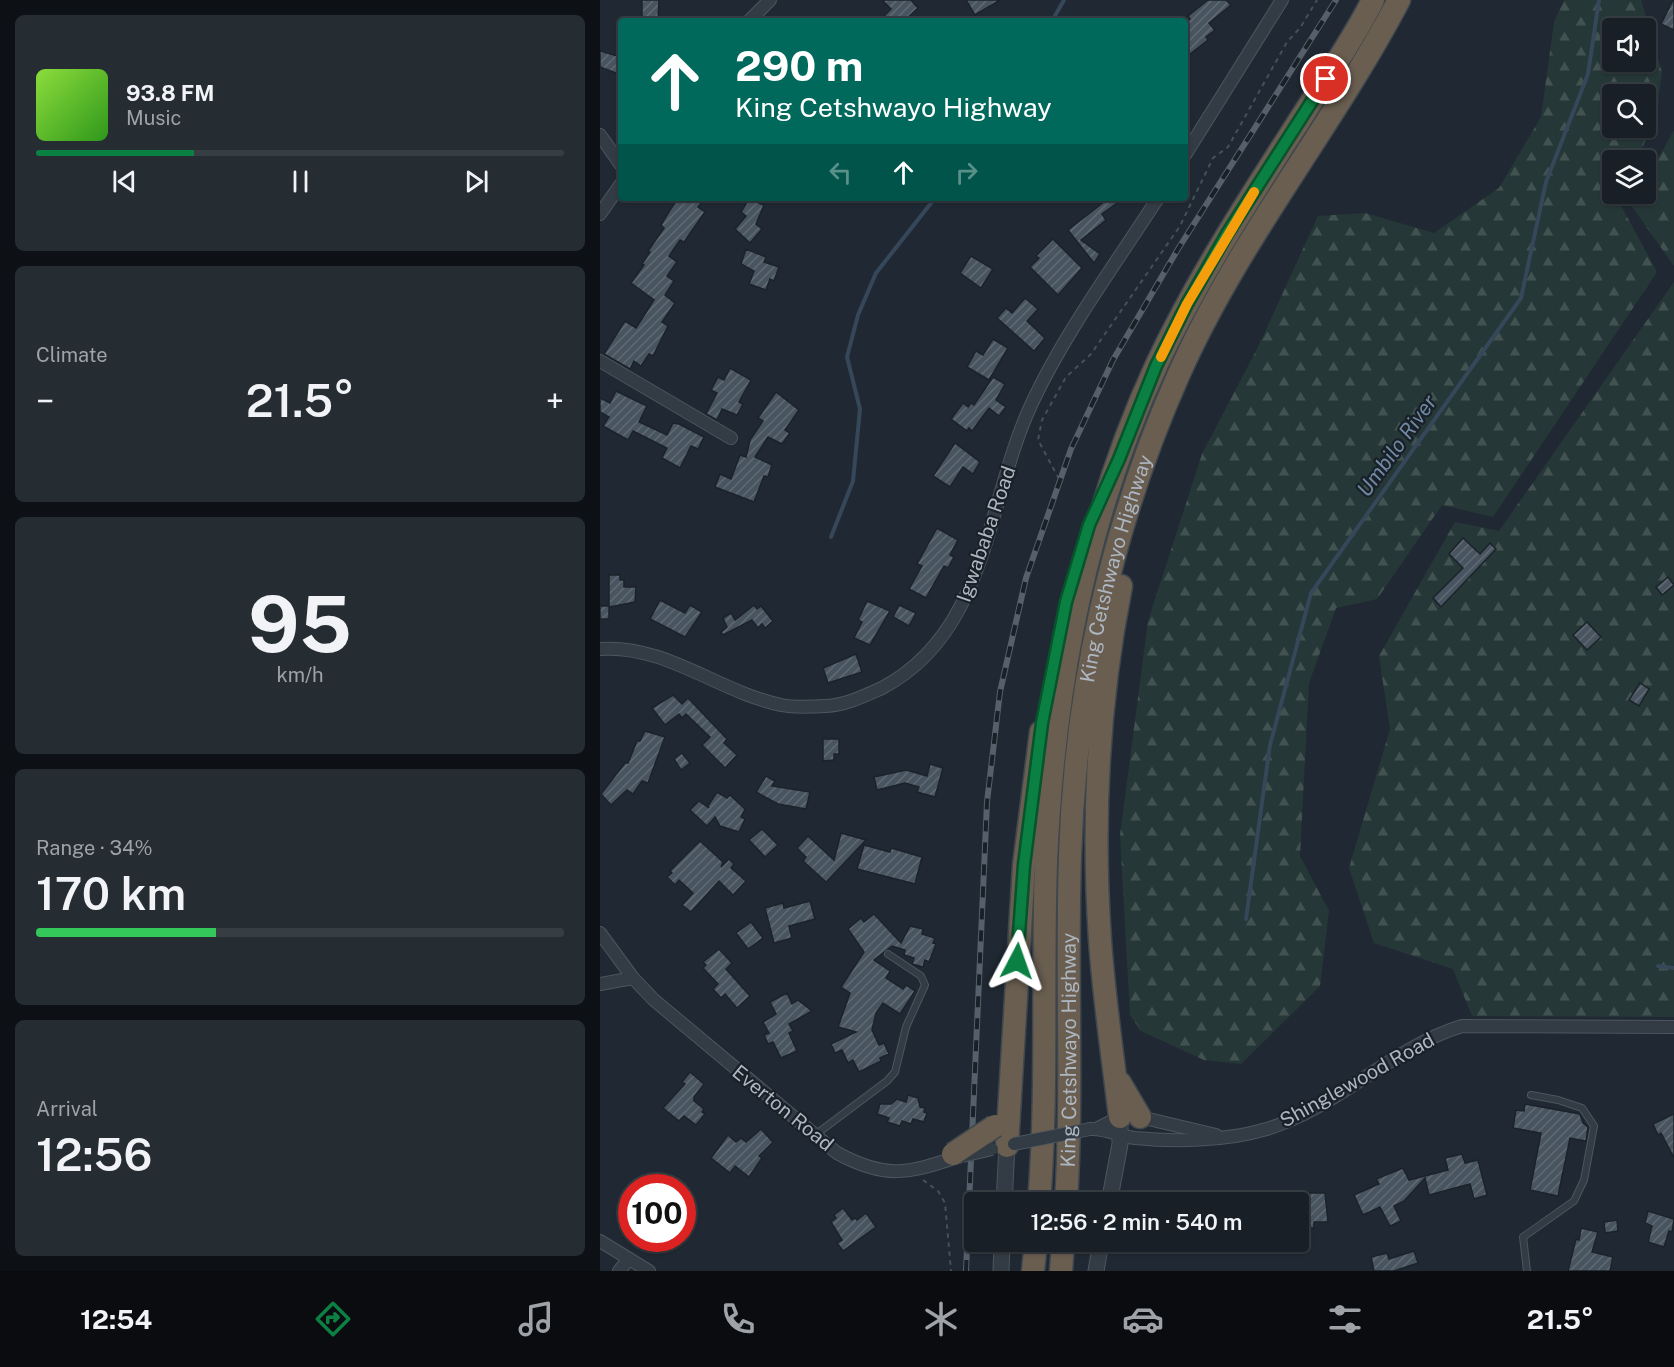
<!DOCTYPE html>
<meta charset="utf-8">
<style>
body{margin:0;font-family:"Public Sans",sans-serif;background:#252c32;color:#f1f3f6;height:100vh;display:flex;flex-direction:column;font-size:22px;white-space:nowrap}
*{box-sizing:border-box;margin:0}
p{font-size:20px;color:#9fa2a7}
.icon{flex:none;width:33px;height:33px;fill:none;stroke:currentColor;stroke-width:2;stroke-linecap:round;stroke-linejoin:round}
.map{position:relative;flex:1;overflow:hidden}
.sheet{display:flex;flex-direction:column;gap:15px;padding:15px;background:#0d1115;width:600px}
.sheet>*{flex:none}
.top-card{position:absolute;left:18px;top:18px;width:570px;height:183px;border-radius:6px;box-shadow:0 2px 4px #0004,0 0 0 2px #363d43;background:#00695c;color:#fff;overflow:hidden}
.controls{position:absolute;left:1002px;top:18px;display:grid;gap:12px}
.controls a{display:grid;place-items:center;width:54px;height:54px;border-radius:6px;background:#181f26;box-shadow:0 2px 4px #0004,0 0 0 2px #363d43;font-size:30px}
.speed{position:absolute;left:18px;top:1174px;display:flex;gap:12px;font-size:30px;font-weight:700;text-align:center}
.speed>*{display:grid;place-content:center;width:78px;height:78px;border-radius:50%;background:#181f26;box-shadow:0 2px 4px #0004,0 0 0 2px #363d43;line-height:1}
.speed .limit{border:9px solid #d22;background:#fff;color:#111}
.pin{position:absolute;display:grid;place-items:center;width:51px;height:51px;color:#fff;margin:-26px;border:3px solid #fff;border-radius:50%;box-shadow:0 2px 6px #0007}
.me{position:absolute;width:66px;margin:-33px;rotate:4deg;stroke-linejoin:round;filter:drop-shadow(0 0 4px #0008)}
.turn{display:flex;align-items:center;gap:21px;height:126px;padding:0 18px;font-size:27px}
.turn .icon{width:78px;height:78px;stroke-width:2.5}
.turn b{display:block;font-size:42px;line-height:51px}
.lanes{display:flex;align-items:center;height:57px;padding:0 18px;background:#0003;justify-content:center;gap:30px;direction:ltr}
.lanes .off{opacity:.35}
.big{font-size:45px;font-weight:600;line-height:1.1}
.sheet .tile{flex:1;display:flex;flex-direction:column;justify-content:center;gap:9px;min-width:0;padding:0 21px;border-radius:9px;background:#252c32}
.sheet .dial{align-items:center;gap:0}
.dial b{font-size:78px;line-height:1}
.song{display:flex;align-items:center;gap:18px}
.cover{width:72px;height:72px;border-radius:9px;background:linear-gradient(135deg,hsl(90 70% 55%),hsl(110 70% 35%))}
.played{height:6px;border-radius:3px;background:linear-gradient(90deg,#0b8043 30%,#363d43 30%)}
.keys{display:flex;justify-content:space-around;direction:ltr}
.heat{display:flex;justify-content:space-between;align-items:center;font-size:33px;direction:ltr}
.charge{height:9px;border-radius:4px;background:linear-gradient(90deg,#34c759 34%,#363d43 0)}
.trip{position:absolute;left:364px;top:1192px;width:345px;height:60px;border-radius:6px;background:#181f26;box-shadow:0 2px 4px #0004,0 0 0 2px #363d43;font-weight:600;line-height:60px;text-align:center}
.tab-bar{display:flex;height:96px;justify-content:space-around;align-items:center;background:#0a0c0f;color:#9fa2a7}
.tab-bar .icon{width:42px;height:42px}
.tab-bar .active{color:#0b8043}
.tab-bar b{font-size:27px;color:#f1f3f6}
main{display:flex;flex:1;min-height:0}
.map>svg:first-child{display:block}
.forest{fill:url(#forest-firs);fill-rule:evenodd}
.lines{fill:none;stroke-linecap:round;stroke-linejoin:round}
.stream{stroke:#354759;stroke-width:4}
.building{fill:url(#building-hatch);stroke:#1b222a;stroke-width:1.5}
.service-casing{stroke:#4d565f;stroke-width:8}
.minor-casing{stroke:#4d565f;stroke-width:14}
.tertiary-casing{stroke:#4d565f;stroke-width:17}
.motorway-casing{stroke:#3e464e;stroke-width:25}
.path{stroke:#415354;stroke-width:2;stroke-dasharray:4.5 4.5;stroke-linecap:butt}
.service{stroke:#333b44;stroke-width:6}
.minor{stroke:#333b44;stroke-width:12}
.tertiary{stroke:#333b44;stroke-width:15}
.motorway{stroke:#695e50;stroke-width:22}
.rail-casing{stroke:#55606b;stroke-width:6}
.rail{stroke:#192028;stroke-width:4;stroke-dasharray:11;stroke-linecap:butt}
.minor-bridge-casing{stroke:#4d565f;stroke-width:14;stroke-linecap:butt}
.motorway-bridge-casing{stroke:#3e464e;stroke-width:25;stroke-linecap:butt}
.minor-bridge{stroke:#333b44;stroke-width:12}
.motorway-bridge{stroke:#695e50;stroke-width:22}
.route-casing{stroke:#07532c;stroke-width:15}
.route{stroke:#0b8043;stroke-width:10}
.slow{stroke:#f59e0b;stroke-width:10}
.labels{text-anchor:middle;stroke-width:4.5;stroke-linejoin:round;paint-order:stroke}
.street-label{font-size:20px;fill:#adb6c1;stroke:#192028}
.water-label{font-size:21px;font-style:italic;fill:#7089a3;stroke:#192028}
</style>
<main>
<section class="sheet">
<div class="tile">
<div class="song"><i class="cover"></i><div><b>93.8 FM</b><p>Music</p></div></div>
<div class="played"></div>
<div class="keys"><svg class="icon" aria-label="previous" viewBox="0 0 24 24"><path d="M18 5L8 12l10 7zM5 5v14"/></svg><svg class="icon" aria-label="pause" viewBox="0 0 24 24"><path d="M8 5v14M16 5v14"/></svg><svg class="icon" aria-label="next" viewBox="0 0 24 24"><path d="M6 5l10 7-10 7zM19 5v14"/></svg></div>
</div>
<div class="tile"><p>Climate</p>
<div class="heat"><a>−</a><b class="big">21.5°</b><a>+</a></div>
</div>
<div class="tile dial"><b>95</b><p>km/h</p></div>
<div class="tile"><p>Range · 34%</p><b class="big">170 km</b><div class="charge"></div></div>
<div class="tile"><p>Arrival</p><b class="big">12:56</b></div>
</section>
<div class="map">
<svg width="1074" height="1271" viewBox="0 0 1074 1271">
<defs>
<pattern id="forest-firs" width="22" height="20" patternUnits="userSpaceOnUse" patternTransform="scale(1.5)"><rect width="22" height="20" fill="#253736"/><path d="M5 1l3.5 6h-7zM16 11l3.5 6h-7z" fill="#425251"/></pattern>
<pattern id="building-hatch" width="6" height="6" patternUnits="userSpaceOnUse" patternTransform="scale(1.5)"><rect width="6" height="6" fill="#48545f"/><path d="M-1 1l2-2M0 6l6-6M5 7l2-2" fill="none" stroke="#606a74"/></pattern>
</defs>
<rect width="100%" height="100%" fill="#202933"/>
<g class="forest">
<path d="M964,0h77l21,72 -6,44 -19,44h-25v34h11l-4,8 38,70 -164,245 -51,-12 -65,94 -41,9 -27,75 -9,173 29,55 -9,75 -79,78 -37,-4 -63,-29 -11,-16 -10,-180 28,-214 54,-167 57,-109 59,-129 47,-3 69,20 65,-45 42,-71 13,-95zM1012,28h34v34h-34zM1012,94h34v34h-34z"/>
<polygon points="1074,130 1074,266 1031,205 1038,194 1046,194 1046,180"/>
<polygon points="1074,282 1074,1017 872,1016 853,969 774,943 749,868 790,729 779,656 855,522 899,531"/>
</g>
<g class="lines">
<g class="stream">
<polyline points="452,21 464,0"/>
<polyline points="231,537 253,481 260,409 247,357 258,315 276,273 335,198"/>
<polyline points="646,919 670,745 711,593 921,298 946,182 988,74 999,0"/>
<polyline points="1058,966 1074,968"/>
</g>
</g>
<g class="building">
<polygon points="42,0 59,0 58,21 42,21"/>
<polygon points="282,0 311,0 318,8 304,21 279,21 291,9"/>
<polygon points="366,0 400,0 375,15"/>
<polygon points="608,0 626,0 631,5 609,23 615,30 606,37 608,40 585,58 585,23 590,19 588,16"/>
<polygon points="1073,0 1074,0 1074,30 1061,24"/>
<polygon points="0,51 21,57 21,75 0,67"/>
<polygon points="86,198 105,198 98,207 105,212 84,242 80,240 69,256 77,262 67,276 74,281 65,295 75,303 62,322 68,326 53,356 49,354 41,366 34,361 30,369 4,354 25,321 36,328 54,300 31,283 44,265 42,264 50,252 48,251 64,228 61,225 70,210 78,199 82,202"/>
<polygon points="509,198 524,198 502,214 506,220 481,240 500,254 494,263 468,230"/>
<polygon points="149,199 164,205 156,224 162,229 150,243 135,229 146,216 141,212"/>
<polygon points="453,239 482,268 458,295 430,267 439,258 436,256"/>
<polygon points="146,249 166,257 164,262 179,267 174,281 170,279 166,290 149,284 154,271 141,264"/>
<polygon points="371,256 393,269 381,288 360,273"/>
<polygon points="425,298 438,309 427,321 445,338 434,351 397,318 406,308 412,313"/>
<polygon points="393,339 408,348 389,380 367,367 376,351 383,355"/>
<polygon points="130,368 151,380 139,402 143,404 137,415 122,409 117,420 106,414 117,393 111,390 118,377 124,380"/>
<polygon points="393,377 405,384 396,400 406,407 399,416 389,408 372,431 369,428 367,431 351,419 363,403 368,407 371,403 374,405"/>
<polygon points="16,391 47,406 39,422 67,435 73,423 79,424 104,437 98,449 91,446 80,468 62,458 67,448 33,431 28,440 3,426 9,417 0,412 0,398 10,403"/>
<polygon points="176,392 199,410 185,430 190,433 182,444 168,437 155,457 172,465 168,477 164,476 154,502 115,487 120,474 131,479 140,455 146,457 150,440 163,421 158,418"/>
<polygon points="355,443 380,462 373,474 363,467 350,487 333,476"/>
<polygon points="337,528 358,540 350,555 354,557 348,568 344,566 326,598 309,589 322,566 317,564"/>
<polygon points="863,538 880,554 890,543 896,549 841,607 833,598 863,568 849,554"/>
<polygon points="9,575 20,575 20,580 24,580 24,587 36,587 35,602 9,607 9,619 0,619 0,606 9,606"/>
<polygon points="1068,577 1074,585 1062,595 1056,587"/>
<polygon points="60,600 85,613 90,605 102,612 85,637 50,619"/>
<polygon points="267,601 290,611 270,645 254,638 262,622 258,620"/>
<polygon points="154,605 157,609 161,606 173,621 165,628 162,624 158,628 152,620 123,635 121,632 127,627 123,618 131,613 135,620"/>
<polygon points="299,605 316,613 309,626 293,617"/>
<polygon points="987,622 1001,637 987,650 973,635"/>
<polygon points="256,654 262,672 228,683 223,668"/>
<polygon points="1040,683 1049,689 1039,706 1029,700"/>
<polygon points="73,695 82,704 88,698 127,739 124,743 137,755 125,768 102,745 110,737 86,714 82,718 79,714 65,725 52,708"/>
<polygon points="45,731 65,737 48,783 42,781 33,794 27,790 11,805 1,794 25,763 28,763 37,741 40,741"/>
<polygon points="223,739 239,739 239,754 234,754 234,760 223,761"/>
<polygon points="82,753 90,763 81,770 74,759"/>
<polygon points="330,764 343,768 335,797 317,792 319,787 305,783 277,790 274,777 306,770 327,776"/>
<polygon points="166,776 175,781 172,786 210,792 206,809 178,804 156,792"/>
<polygon points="117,792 127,798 130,795 145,809 141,817 145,819 139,832 120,826 115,817 107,826 90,810 99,801 109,808 108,806"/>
<polygon points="162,829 178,845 165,857 149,840"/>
<polygon points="241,833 266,840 226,882 203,861 206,857 197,848 208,836 234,860"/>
<polygon points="100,841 123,862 121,867 129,859 134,864 131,868 146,881 133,895 119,881 91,912 82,905 93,893 79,880 75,885 67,877 72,873 70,871"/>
<polygon points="264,845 290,852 291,848 322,857 315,884 257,869"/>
<polygon points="210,901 215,919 189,926 192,938 174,943 165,908 183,903 184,908"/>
<polygon points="274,914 301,943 310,926 323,929 322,934 335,938 333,943 336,944 329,962 325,960 323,967 312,964 314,958 304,955 305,950 292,946 274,960 290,971 286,978 303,989 306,985 315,991 300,1014 283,1003 276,1013 272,1030 279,1045 284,1043 289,1054 280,1058 281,1061 259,1072 253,1060 248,1063 242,1050 235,1053 231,1044 256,1032 238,1027 250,993 241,987 264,952 248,929 261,918 264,922"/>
<polygon points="151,922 163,938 148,949 136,933"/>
<polygon points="119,949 132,963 126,969 150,996 137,1008 125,994 121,998 113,989 118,984 103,968 106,965 103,962"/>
<polygon points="187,993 192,1004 198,1000 212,1011 189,1024 193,1031 189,1033 197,1051 181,1058 173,1042 168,1044 164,1035 169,1033 163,1022 176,1014 170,1002"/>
<polygon points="90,1072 104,1084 94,1097 94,1101 104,1109 102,1112 105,1114 96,1125 84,1116 79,1121 63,1108 85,1084 82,1082"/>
<polygon points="308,1095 318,1098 320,1107 325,1108 324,1112 327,1113 324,1122 313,1119 311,1124 302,1121 300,1126 287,1122 289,1118 277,1114 280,1104 291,1104 297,1099 306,1102"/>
<polygon points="925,1104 980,1114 983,1123 988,1127 986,1141 970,1138 958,1196 930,1190 941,1133 913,1128 916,1110 924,1111"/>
<polygon points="1074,1114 1074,1158 1061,1133 1058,1135 1053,1124"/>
<polygon points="161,1129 173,1142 159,1156 162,1158 149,1177 135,1166 130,1173 111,1158 128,1135 136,1142 141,1138 146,1142"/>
<polygon points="862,1154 865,1163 878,1160 887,1195 874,1199 870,1184 829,1195 825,1178 804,1201 794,1206 801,1221 790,1226 780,1207 763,1215 754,1195 779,1184 776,1179 803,1168 809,1180 848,1170 845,1158"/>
<polygon points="709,1193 725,1193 728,1222 714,1222 714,1228 703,1228 703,1218 699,1218 699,1202 709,1202"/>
<polygon points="243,1208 252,1220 255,1218 257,1220 266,1213 276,1227 243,1251 237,1243 242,1240 231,1222 236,1218 234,1215"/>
<polygon points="1048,1211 1074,1219 1072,1232 1069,1231 1064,1247 1048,1242 1052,1226 1045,1223"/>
<polygon points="1017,1220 1018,1231 1005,1233 1004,1222"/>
<polygon points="981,1228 998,1232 992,1252 1013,1257 1010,1271 968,1271 976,1239 979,1240"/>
<polygon points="814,1251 818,1263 794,1271 774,1271 771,1257 787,1253 789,1259"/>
</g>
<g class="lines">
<defs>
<g id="service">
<polyline points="215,1135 287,1081 295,1072 306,1027 325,985 321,976 288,954"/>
<polyline points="927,1271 923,1237 974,1201 984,1180 994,1126 982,1108 958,1100 931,1095"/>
</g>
<g id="minor">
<polyline points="149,21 170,0"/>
<polyline points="0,135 21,165"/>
<polyline points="585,155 682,0"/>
<polyline points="0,214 21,184"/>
<polyline points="0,361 131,438"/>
<path d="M0,649c65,-5 119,43 181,56 14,3 30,2 45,1 20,-1 38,-10 56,-18 107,-56 104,-188 150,-285 32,-69 84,-140 126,-205"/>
<path d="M0,933l33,45 21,22 183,153c48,26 70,21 120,4"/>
<polyline points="0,984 33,978"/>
<polyline points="498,1128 520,1117 540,1117 616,1135"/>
<path d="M490,1129c15,-1 30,7 45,9 39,4 90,3 128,-8 73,-20 127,-82 199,-104l212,1"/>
<polyline points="0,1241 49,1271"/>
<polyline points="19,1271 29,1259"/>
</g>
<g id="tertiary">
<polyline points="404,1203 407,1146"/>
<polyline points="509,1203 520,1144 520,1117"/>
<polyline points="401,1271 402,1242"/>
<polyline points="496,1271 501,1242"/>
</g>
<g id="motorway">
<polyline points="520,1083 540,1117"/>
<path d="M520,1117c-7,-59 -16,-118 -20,-177 -8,-118 -2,-239 21,-354"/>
<polyline points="407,1146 424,865 441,732"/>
<path d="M439,1203c9,-113 3,-227 7,-340 7,-170 39,-344 111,-499 41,-87 94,-168 146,-249 24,-38 50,-75 70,-115"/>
<path id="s1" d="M466,1203c7,-116 0,-231 4,-347 5,-165 41,-329 108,-480 59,-134 153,-247 221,-376"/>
<polyline points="433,1271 436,1242"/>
<polyline points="461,1271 463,1242"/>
</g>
</defs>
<use href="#service" class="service-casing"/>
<use href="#minor" class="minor-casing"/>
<use href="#tertiary" class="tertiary-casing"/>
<use href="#motorway" class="motorway-casing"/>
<g class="path">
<polyline points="459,479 438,440 442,420 466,377 491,354 580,226 613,158 628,147 687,42 700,28 717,0"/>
<polyline points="323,1180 338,1191 345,1203 351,1271"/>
</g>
<use href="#service" class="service"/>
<use href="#minor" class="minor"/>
<use href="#tertiary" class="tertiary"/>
<use href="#motorway" class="motorway"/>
<defs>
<polyline id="rail" points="366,1271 387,802 400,692 426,578 471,449 513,360 578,249 736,0"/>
</defs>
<use href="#rail" class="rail-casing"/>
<use href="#rail" class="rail"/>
<defs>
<g id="minor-bridge">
<polyline points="414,1144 490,1129"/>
<polyline points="362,1156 392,1149"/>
</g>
<polyline id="motorway-bridge" points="353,1154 395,1126"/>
</defs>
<use href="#minor-bridge" class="minor-bridge-casing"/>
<use href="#motorway-bridge" class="motorway-bridge-casing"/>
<use href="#minor-bridge" class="minor-bridge"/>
<use href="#motorway-bridge" class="motorway-bridge"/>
</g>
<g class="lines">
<defs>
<polyline id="route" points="417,961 424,865 442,723 466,602 489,525 519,459 556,366 587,304 627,234 726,79"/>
</defs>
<use href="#route" class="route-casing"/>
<use href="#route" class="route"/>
<polyline class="slow" points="561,357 587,304 654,192"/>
</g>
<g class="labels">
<g class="street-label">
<text transform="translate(386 534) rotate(-71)" y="7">Igwababa Road</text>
<text dy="7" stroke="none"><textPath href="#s1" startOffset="639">King Cetshwayo Highway</textPath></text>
<text dy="7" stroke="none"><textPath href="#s1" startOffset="153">King Cetshwayo Highway</textPath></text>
<text transform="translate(757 1080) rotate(-29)" y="7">Shinglewood Road</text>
<text transform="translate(183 1108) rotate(39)" y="7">Everton Road</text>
</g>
<g class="water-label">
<text transform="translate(797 446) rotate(-54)" y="7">Umbilo River</text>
</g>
</g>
</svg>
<div class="controls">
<a><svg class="icon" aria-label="sound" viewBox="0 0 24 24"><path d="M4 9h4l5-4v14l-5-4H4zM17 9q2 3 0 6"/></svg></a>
<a><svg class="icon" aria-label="search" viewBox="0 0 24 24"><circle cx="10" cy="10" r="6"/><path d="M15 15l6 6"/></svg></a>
<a><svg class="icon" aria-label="layers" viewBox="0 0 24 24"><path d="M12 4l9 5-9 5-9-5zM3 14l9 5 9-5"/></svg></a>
</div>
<div class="speed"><div class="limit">100</div></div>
<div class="pin" style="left:726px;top:79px;background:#d93025"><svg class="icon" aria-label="arrive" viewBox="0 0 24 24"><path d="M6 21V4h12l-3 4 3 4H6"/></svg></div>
<svg class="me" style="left:417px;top:961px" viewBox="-20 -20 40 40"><path d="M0-17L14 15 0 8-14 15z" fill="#0b8043" stroke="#fff" stroke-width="4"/></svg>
<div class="trip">12:56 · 2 min · 540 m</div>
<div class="top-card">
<div class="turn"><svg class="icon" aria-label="ahead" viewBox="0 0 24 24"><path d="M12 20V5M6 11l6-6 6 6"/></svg><div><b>290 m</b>King Cetshwayo Highway</div></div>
<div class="lanes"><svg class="icon off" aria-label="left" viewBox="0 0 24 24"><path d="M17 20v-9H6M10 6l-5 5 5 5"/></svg><svg class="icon" aria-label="ahead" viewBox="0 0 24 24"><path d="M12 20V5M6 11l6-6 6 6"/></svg><svg class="icon off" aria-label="right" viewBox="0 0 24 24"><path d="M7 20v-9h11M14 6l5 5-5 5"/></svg></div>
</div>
</div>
</main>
<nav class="tab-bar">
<b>12:54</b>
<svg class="icon active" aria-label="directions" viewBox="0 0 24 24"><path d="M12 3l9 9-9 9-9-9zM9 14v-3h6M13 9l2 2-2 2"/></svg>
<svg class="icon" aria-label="music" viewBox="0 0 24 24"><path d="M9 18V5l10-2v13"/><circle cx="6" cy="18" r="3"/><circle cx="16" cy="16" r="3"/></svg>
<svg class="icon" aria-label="phone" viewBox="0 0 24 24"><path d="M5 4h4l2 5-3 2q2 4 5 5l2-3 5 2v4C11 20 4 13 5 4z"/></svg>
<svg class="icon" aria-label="climate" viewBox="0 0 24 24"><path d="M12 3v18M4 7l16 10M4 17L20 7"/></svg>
<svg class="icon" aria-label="car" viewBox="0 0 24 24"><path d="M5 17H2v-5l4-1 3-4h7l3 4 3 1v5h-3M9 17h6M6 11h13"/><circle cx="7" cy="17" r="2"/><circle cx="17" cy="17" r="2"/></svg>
<svg class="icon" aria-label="filters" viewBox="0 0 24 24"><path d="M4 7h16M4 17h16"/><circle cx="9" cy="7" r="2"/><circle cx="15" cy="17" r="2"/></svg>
<b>21.5°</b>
</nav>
